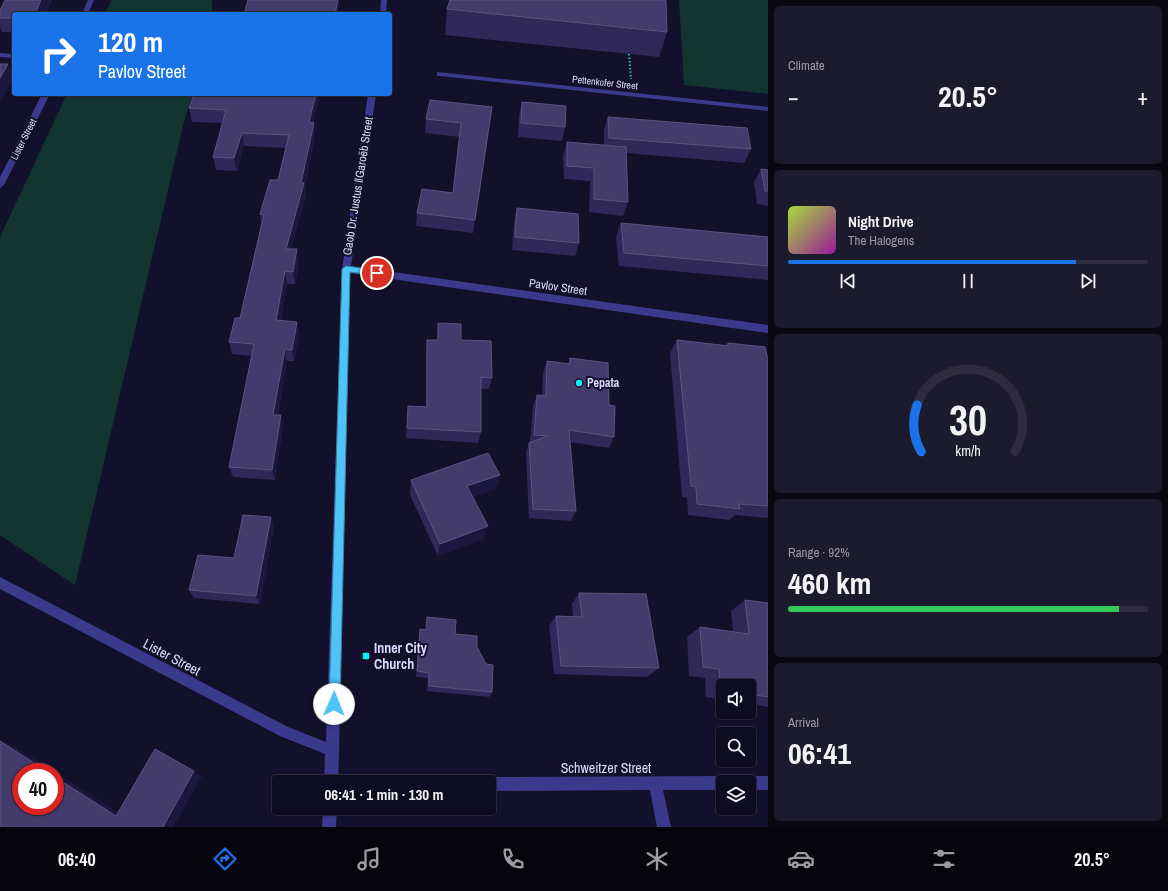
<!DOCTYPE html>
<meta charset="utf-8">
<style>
body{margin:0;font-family:"Archivo Narrow",sans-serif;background:#1c1a2d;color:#f1f3f6;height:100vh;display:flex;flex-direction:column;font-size:15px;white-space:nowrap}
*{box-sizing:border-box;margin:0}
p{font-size:13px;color:#9b9ba5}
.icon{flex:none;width:22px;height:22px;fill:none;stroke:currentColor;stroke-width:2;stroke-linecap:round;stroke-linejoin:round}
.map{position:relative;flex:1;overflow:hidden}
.side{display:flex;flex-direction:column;gap:6px;padding:6px;background:#080712;width:400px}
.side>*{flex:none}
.hud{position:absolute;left:12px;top:12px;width:380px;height:84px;border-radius:4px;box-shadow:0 1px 3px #0004,0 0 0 1px #2e2c3e;background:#1a73e8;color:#fff;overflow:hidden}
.fabs{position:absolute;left:716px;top:679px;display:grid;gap:8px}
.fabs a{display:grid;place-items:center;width:40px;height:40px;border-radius:4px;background:#0e0c20;box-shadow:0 1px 3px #0004,0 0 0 1px #2e2c3e;font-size:20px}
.speed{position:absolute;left:12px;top:763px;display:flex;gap:8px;font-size:20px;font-weight:700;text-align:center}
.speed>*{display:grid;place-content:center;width:52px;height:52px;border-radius:50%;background:#0e0c20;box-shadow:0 1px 3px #0004,0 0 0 1px #2e2c3e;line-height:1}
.speed .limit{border:6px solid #d22;background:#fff;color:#111}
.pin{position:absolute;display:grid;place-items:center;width:34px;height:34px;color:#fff;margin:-17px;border:2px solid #fff;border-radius:50%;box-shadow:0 1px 4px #0007}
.me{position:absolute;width:44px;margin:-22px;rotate:1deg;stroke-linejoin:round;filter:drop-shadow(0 0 3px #0008)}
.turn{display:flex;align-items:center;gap:14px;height:84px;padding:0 20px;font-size:18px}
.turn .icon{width:52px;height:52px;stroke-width:2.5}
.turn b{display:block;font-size:28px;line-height:34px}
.big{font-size:30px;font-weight:700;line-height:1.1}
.side .card{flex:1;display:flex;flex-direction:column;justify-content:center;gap:6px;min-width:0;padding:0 14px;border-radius:6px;background:#1c1a2d}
.side .dial{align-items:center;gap:0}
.dial svg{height:104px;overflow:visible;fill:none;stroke:#2e2c3e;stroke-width:7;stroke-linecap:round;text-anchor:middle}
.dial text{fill:#f1f3f6;stroke:none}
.song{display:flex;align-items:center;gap:12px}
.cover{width:48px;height:48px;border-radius:6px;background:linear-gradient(135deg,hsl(80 70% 55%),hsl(300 70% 35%))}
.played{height:4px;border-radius:2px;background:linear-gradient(90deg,#1a73e8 80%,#2e2c3e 80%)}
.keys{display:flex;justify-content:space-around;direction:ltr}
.heat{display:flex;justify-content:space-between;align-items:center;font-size:22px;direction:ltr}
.charge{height:6px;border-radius:3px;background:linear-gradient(90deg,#34c759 92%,#2e2c3e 0)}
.trip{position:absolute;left:272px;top:775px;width:224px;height:40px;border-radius:4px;background:#0e0c20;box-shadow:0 1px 3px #0004,0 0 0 1px #2e2c3e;font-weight:700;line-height:40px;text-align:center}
.dock{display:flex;height:64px;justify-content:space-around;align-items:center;background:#06050d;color:#9b9ba5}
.dock .icon{width:28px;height:28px}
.dock .active{color:#1a73e8}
.dock b{font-size:18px;color:#f1f3f6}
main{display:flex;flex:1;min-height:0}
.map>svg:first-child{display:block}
.green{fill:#123532}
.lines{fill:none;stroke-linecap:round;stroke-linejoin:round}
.path{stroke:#2bc1b0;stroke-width:2;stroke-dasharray:1.5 2;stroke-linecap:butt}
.minor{fill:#393a8b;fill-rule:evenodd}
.wall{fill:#2f2859}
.shaded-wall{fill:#1c173f}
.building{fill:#423b6b;stroke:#5a5482}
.route{fill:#4fc3f7;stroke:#337fa1}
.poi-dot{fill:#05f3ff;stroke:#13102b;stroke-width:1.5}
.labels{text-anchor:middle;stroke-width:4;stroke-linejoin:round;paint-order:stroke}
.far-street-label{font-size:10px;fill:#dcd9ff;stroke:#13102b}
.street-label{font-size:12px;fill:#dcd9ff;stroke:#13102b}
.poi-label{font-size:12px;font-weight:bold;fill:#dcd9ff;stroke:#13102b;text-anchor:start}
.near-poi-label{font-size:14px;font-weight:bold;fill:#dcd9ff;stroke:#13102b;text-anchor:start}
.near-street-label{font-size:14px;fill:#dcd9ff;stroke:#13102b}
</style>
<main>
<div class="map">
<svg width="768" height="827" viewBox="0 0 768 827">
<rect width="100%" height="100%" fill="#13102b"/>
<g class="green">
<polygon points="112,0 212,0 212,14 105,14"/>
<polygon points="679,0 768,0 768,94 684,85"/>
<polygon points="67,94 192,94 183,126 75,585 0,535 0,237"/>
</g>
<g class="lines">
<polyline class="path" points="629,54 631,79"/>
<g class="minor">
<polygon points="88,0 94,0 88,14 82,14"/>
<polygon points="381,0 387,0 386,14 380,14"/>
<polygon points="0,53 14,54 14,58 0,57"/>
<polygon points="437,72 768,107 768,111 440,76 437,76"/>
<polygon points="42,94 50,94 4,185 0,188 0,177"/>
<polygon points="368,94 376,94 351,266 768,325 768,333 350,273 339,751 338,782 324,782 325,754 280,736 0,589 0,577 288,727 326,742 342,269"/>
<polygon points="723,776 728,778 729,782 723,782 723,790 663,790 671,827 657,827 650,790 489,791 489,782 483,782 484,779 489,777"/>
<polygon points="749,776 768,776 768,790 749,790 749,782 743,782 744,778"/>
<polygon points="323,808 337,808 336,827 322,827"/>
</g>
</g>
<g class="wall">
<polygon points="52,0 46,14 14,14 14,32 2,32 0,27 0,11"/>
<polygon points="447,9 667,32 659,57 445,35"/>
<polygon points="194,94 314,123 315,136 305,187 306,196 291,249 299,262 295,284 287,284 281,321 297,322 299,333 294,361 287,361 278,415 283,426 275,480 233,477 229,467 252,356 232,354 229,342 240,318 261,224 260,214 278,180 286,148 244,146 237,171 216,170 213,157 223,123 192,122 189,108"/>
<polygon points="522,102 565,127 562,141 518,137 519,116"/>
<polygon points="492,107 473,233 416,226 417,213 453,193 460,137 425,133 426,119"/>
<polygon points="608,117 751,149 744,163 626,153 628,202 623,216 589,212 590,181 564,179 563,156 567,142 604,145 604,130"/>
<polygon points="761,169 768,170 768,206 757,204 754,182"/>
<polygon points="517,208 579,243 575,256 512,250 514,221"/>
<polygon points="621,223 768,237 768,280 619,266 616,237"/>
<polygon points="438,323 461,340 492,378 489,389 481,389 481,432 478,443 406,438 408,406 426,407 426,352 427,340 437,340"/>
<polygon points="677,340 726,345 728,343 768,360 768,518 735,515 729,520 688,515 687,498 682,497 670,353"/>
<polygon points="570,358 609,405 614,437 609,448 570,442 576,511 571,521 529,518 526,453 529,443 530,442 533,406 537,395 542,396 543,373 547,361 568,364"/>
<polygon points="411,480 496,489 473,497 484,539 438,556 410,495"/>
<polygon points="271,517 274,526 260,604 194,598 189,590 234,558"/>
<polygon points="579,593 659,668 647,677 554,674 549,626 556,616 573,616 572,604"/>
<polygon points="745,600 768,603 768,707 749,704 749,686 723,686 723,700 706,697 705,678 689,676 687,637 700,627 733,632 731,611"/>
<polygon points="427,617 477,647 492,692 489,697 427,691 428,678 416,677 420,629 426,630"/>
</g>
<g class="shaded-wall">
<polygon points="41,0 52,0 46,14 35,14"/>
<polygon points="338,0 340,0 340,3 338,14 335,14"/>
<polygon points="8,64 14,77 0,102 0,78"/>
<polygon points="316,94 320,94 311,136 309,122"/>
<polygon points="314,123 315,136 305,187 306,196 288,261 286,249 301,183"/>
<polygon points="242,133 244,146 237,171 234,158"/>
<polygon points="297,249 299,262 295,284 293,272"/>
<polygon points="285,271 287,284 279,332 276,320"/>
<polygon points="297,322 299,333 294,361 292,350"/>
<polygon points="285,349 287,361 276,426 273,415"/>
<polygon points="281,415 283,426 275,480 272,470"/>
<polygon points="500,475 496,489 464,501 467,486"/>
<polygon points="271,517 274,526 260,604 256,596"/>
<polygon points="488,526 484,539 438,556 440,544"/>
<polygon points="0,741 14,746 127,818 116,816 55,777 55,772 48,772"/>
<polygon points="155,749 202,776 174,827 163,827"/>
</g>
<g class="building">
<polygon points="5,0 41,0 35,14 14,14 14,18 0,18 0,11"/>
<polygon points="248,0 338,0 335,14 244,14"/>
<polygon points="450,0 666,0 667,32 447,9"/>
<polygon points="0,64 8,64 0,78"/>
<polygon points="194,94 316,94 309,122 314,123 301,183 304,183 286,249 297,249 293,272 285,271 276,320 297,322 292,350 285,349 273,415 281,415 272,470 229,467 254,344 229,342 235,318 240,318 264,215 260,214 270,180 278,180 289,135 242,133 234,158 213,157 226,110 189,108"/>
<polygon points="430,100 492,107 475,220 417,213 422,189 453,193 461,123 426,119"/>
<polygon points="522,102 566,106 565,127 521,123"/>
<polygon points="608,117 747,128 751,149 609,138"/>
<polygon points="567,142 626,147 628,202 594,199 594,168 567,166"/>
<polygon points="761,169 768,170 768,191 765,191"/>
<polygon points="517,208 578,214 579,243 515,237"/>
<polygon points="621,223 768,237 768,266 624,253"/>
<polygon points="438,323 461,324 461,340 491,341 492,378 481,377 481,432 407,428 408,406 427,407 427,340 438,340"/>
<polygon points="677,340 728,346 728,343 765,347 768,360 768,506 739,504 740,509 697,504 696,487 691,486"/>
<polygon points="570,358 608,363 609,405 615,406 614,437 569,430 576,511 533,509 529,443 548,436 534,435 537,395 546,396 547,361 570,364"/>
<polygon points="488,453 500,475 467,486 488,526 440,544 411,480"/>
<polygon points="243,515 271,517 256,596 189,590 198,555 234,558"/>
<polygon points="579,593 646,594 659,668 561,666 556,616 582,617"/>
<polygon points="745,600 768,603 768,697 749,694 749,686 723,686 723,690 720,690 719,669 703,667 700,627 749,634"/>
<polygon points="427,617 456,620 455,634 477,636 477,647 486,664 493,665 492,692 429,686 429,673 417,671 420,629 426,630"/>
<polygon points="0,741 48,772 21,772 21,806 55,806 55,777 116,816 155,749 194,771 163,827 0,827"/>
</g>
<polygon class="route" points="346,266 377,270 381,273 377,276 350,272 340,704 338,708 334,710 330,708 329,704 342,269"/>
<g class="poi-dot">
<circle cx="579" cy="383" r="4"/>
<rect x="362" y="652" width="8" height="8" rx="2"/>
</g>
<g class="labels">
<g class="far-street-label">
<text transform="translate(605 82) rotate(6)" y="4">Pettenkofer Street</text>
<text transform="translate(23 139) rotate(-63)" y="4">Lister Street</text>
</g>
<g class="street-label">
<text transform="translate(358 186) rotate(-81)" y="4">Gaob Dr. Justus ǁGaroëb Street</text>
<text transform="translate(558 287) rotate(8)" y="4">Pavlov Street</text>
</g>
<g class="poi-label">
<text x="587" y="387">Pepata</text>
</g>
<g class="near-poi-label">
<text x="374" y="653">Inner City<tspan x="374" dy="16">Church</tspan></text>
</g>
<g class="near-street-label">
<text transform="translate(172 657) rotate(28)" y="5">Lister Street</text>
<text x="606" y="773">Schweitzer Street</text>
</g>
</g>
</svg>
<div class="fabs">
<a><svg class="icon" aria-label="sound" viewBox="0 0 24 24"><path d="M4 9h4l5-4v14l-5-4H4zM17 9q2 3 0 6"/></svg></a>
<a><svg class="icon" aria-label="search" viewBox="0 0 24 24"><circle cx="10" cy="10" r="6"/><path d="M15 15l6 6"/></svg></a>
<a><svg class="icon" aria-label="layers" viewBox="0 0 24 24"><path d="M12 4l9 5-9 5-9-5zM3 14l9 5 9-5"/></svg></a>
</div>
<div class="speed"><div class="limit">40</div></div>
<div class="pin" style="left:377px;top:273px;background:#d93025"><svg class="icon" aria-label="arrive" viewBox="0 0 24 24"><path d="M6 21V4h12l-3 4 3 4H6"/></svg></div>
<svg class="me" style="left:334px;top:704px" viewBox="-20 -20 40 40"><circle r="19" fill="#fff"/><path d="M0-13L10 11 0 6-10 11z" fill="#4fc3f7"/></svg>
<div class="trip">06:41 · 1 min · 130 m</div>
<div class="hud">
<div class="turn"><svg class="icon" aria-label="right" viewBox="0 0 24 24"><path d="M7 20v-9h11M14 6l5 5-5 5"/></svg><div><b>120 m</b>Pavlov Street</div></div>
</div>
</div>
<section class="side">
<div class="card"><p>Climate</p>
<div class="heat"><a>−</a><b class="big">20.5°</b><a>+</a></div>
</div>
<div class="card">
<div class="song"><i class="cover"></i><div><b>Night Drive</b><p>The Halogens</p></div></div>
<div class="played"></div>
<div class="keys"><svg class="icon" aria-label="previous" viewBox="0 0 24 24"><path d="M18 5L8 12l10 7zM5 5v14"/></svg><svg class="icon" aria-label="pause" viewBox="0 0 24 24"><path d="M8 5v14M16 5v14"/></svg><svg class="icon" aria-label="next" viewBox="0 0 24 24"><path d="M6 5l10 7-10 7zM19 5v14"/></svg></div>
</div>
<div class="card dial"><svg viewBox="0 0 100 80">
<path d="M14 69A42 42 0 1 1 86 69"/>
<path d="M14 69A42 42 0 0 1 11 33" stroke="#1a73e8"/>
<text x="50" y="56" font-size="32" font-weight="700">30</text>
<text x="50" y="72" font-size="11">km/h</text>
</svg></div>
<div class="card"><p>Range · 92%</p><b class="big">460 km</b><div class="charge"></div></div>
<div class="card"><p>Arrival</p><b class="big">06:41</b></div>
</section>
</main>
<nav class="dock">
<b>06:40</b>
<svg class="icon active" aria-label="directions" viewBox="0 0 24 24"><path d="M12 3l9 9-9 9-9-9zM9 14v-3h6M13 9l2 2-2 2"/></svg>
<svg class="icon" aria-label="music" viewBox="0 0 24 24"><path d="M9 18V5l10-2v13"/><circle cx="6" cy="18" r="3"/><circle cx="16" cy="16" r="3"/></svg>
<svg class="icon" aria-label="phone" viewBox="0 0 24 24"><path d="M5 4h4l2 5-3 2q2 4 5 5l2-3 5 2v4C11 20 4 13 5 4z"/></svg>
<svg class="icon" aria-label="climate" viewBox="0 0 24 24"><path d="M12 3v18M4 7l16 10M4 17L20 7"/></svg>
<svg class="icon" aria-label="car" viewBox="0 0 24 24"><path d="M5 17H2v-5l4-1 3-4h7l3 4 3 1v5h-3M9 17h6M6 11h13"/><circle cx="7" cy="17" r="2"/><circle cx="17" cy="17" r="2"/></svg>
<svg class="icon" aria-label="filters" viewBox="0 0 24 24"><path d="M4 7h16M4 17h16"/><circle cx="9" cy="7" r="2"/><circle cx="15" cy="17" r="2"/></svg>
<b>20.5°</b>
</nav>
